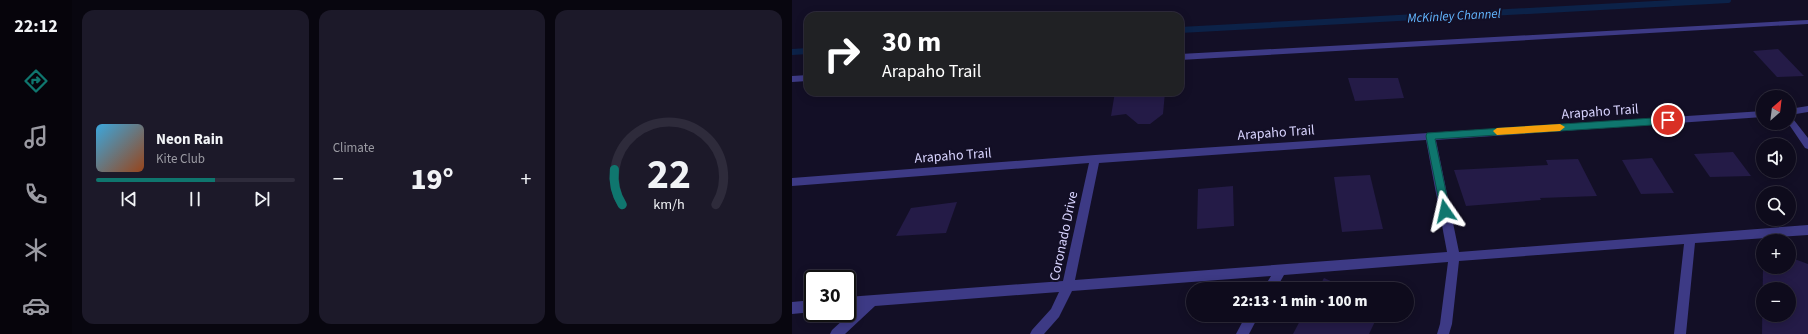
<!DOCTYPE html>
<meta charset="utf-8">
<style>
body{margin:0;font-family:"Source Sans 3",sans-serif;background:#1c1929;color:#f1f3f6;height:100vh;display:flex;flex-direction:column;font-size:15px;white-space:nowrap}
*{box-sizing:border-box;margin:0}
p{font-size:13px;color:#9b9ba3}
.icon{flex:none;width:22px;height:22px;fill:none;stroke:currentColor;stroke-width:2;stroke-linecap:round;stroke-linejoin:round}
.map{position:relative;flex:1;overflow:hidden}
.sheet{display:flex;flex-direction:column;gap:10px;padding:10px;background:#08060f;width:720px}
.sheet>*{flex:none}
.banner{position:absolute;left:12px;top:12px;width:380px;height:84px;border-radius:12px;box-shadow:0 2px 10px #0003,0 0 0 1px #2e2b3b;background:#202124;color:#fff;overflow:hidden}
.needle{width:26px;rotate:28deg}
.controls{position:absolute;left:964px;top:90px;display:grid;gap:8px}
.controls a{display:grid;place-items:center;width:40px;height:40px;border-radius:50%;background:#0e0b1c;box-shadow:0 2px 10px #0003,0 0 0 1px #2e2b3b;font-size:20px}
.speed{position:absolute;left:12px;top:270px;display:flex;gap:8px;font-size:20px;font-weight:700;text-align:center}
.speed>*{display:grid;place-content:center;width:52px;height:52px;border-radius:50%;background:#0e0b1c;box-shadow:0 2px 10px #0003,0 0 0 1px #2e2b3b;line-height:1}
.speed .limit{border:2px solid #111;border-radius:6px;background:#fff;color:#111}
.pin{position:absolute;display:grid;place-items:center;width:34px;height:34px;color:#fff;margin:-17px;border:2px solid #fff;border-radius:50%;box-shadow:0 1px 4px #0007}
.me{position:absolute;width:44px;margin:-22px;rotate:349deg;stroke-linejoin:round;filter:drop-shadow(0 0 3px #0008)}
.turn{display:flex;align-items:center;gap:14px;height:84px;padding:0 12px;font-size:18px}
.turn .icon{width:52px;height:52px;stroke-width:2.5}
.turn b{display:block;font-size:28px;line-height:34px}
.big{font-size:30px;font-weight:800;line-height:1.1}
.sheet .card{flex:1;display:flex;flex-direction:column;justify-content:center;gap:6px;min-width:0;padding:0 14px;border-radius:12px;background:#1c1929}
.sheet .dial{align-items:center;gap:0}
.dial svg{height:104px;overflow:visible;fill:none;stroke:#2e2b3b;stroke-width:7;stroke-linecap:round;text-anchor:middle}
.dial text{fill:#f1f3f6;stroke:none}
.song{display:flex;align-items:center;gap:12px}
.cover{width:48px;height:48px;border-radius:6px;background:linear-gradient(135deg,hsl(200 70% 55%),hsl(20 70% 35%))}
.played{height:4px;border-radius:2px;background:linear-gradient(90deg,#0f766e 60%,#2e2b3b 60%)}
.keys{display:flex;justify-content:space-around;direction:ltr}
.heat{display:flex;justify-content:space-between;align-items:center;font-size:22px;direction:ltr}
.sheet .tiles{flex:1;display:grid;gap:10px;grid-template-columns:repeat(3,1fr)}
.trip{position:absolute;left:394px;top:282px;width:228px;height:40px;border-radius:20px;background:#0e0b1c;box-shadow:0 2px 10px #0003,0 0 0 1px #2e2b3b;font-weight:800;line-height:40px;text-align:center}
main{display:flex;flex:1;min-height:0}
.dock{display:flex;flex-direction:column;width:72px;justify-content:space-around;align-items:center;background:#06040b;color:#9b9ba3}
.dock .icon{width:28px;height:28px}
.dock .active{color:#0f766e}
.dock b{font-size:18px;color:#f1f3f6}
.map>svg:first-child{display:block}
.lines{fill:none;stroke-linecap:round;stroke-linejoin:round}
.stream{stroke:#0c2248;stroke-width:6}
.building{fill:#241b47;fill-rule:evenodd}
.minor{fill:#3d3a85;fill-rule:evenodd}
.route{fill:#0f766e;stroke:#0a4d48}
.slow{fill:#f59e0b}
.labels{text-anchor:middle;stroke-width:4;stroke-linejoin:round;paint-order:stroke}
.far-water-label{font-size:13px;font-style:italic;fill:#62b6ff;stroke:#130f26}
.street-label{font-size:14px;fill:#d9d4ff;stroke:#130f26}
</style>
<main>
<nav class="dock">
<b>22:12</b>
<svg class="icon active" aria-label="directions" viewBox="0 0 24 24"><path d="M12 3l9 9-9 9-9-9zM9 14v-3h6M13 9l2 2-2 2"/></svg>
<svg class="icon" aria-label="music" viewBox="0 0 24 24"><path d="M9 18V5l10-2v13"/><circle cx="6" cy="18" r="3"/><circle cx="16" cy="16" r="3"/></svg>
<svg class="icon" aria-label="phone" viewBox="0 0 24 24"><path d="M5 4h4l2 5-3 2q2 4 5 5l2-3 5 2v4C11 20 4 13 5 4z"/></svg>
<svg class="icon" aria-label="climate" viewBox="0 0 24 24"><path d="M12 3v18M4 7l16 10M4 17L20 7"/></svg>
<svg class="icon" aria-label="car" viewBox="0 0 24 24"><path d="M5 17H2v-5l4-1 3-4h7l3 4 3 1v5h-3M9 17h6M6 11h13"/><circle cx="7" cy="17" r="2"/><circle cx="17" cy="17" r="2"/></svg>
</nav>
<section class="sheet">
<div class="tiles">
<div class="card">
<div class="song"><i class="cover"></i><div><b>Neon Rain</b><p>Kite Club</p></div></div>
<div class="played"></div>
<div class="keys"><svg class="icon" aria-label="previous" viewBox="0 0 24 24"><path d="M18 5L8 12l10 7zM5 5v14"/></svg><svg class="icon" aria-label="pause" viewBox="0 0 24 24"><path d="M8 5v14M16 5v14"/></svg><svg class="icon" aria-label="next" viewBox="0 0 24 24"><path d="M6 5l10 7-10 7zM19 5v14"/></svg></div>
</div>
<div class="card"><p>Climate</p>
<div class="heat"><a>−</a><b class="big">19°</b><a>+</a></div>
</div>
<div class="card dial"><svg viewBox="0 0 100 80">
<path d="M14 69A42 42 0 1 1 86 69"/>
<path d="M14 69A42 42 0 0 1 8 42" stroke="#0f766e"/>
<text x="50" y="56" font-size="32" font-weight="700">22</text>
<text x="50" y="72" font-size="11">km/h</text>
</svg></div>
</div>
</section>
<div class="map">
<svg width="1016" height="334" viewBox="0 0 1016 334">
<rect width="100%" height="100%" fill="#130f26"/>
<g class="lines">
<g class="stream">
<polyline points="388,30 936,0"/>
<polyline points="0,52 16,51"/>
</g>
</g>
<g class="building">
<polygon points="986,49 1012,76 985,77 961,51"/>
<polygon points="556,78 606,78 612,98 563,101"/>
<polygon points="323,92 373,92 371,114 358,124 346,124 334,114 319,116"/>
<polygon points="941,152 959,176 918,177 902,154"/>
<polygon points="860,158 882,193 849,194 830,160"/>
<polygon points="786,159 805,196 748,198 749,200 674,206 662,170 756,165 754,160"/>
<polygon points="578,175 591,229 550,232 542,177"/>
<polygon points="441,186 442,226 405,229 406,189"/>
<polygon points="165,202 154,233 104,236 119,208"/>
<path d="M997,257l19,7v70h-46l1,-67h26zM971,289h26v26h-26z"/>
<polygon points="532,278 556,289 526,289"/>
<polygon points="511,315 586,315 577,334 501,334"/>
</g>
<g class="lines">
<g class="minor">
<polygon points="1016,20 1016,24 388,60 388,54"/>
<polygon points="16,75 16,81 0,82 0,76"/>
<polygon points="1016,106 1016,112 998,115 1016,138 1016,149 1013,148 996,123 997,123 997,109"/>
<path d="M971,111v6l-327,23 23,112 349,-27v10l-113,8 -9,91h-12l10,-90 -225,17 -7,63 -3,10h-12l3,-10 8,-62 -164,13 -8,14h-13l8,-13 -199,15 -13,26 -15,17h-14l2,-4 19,-21 8,-17 -184,14 -30,28h-15l2,-4 24,-22 -9,1v-12l216,-16 26,-118 -297,23v-8l303,-23zM634,140l21,112 -372,28 24,-117z"/>
<polygon points="21,300 21,312 0,314 0,302"/>
<polygon points="454,315 467,315 457,334 444,334"/>
</g>
</g>
<polygon class="route" points="876,117 880,120 876,124 643,139 658,211 657,214 650,214 649,211 634,136 635,133"/>
<polygon class="slow" points="768,124 773,127 768,131 705,135 701,131 705,128"/>
<g class="labels">
<g class="far-water-label">
<text transform="translate(662 15) rotate(-3)" y="5">McKinley Channel</text>
</g>
<g class="street-label">
<text transform="translate(808 111) rotate(-4)" y="5">Arapaho Trail</text>
<text transform="translate(484 132) rotate(-4)" y="5">Arapaho Trail</text>
<text transform="translate(161 155) rotate(-4)" y="5">Arapaho Trail</text>
<text transform="translate(271 236) rotate(-78)" y="5">Coronado Drive</text>
</g>
</g>
</svg>
<div class="controls">
<a><svg class="needle" viewBox="-14 -14 28 28"><path d="M0-13l5 13h-10z" fill="#e53935"/><path d="M0 13l5-13h-10z" fill="#9b9ba3"/></svg></a>
<a><svg class="icon" aria-label="sound" viewBox="0 0 24 24"><path d="M4 9h4l5-4v14l-5-4H4zM17 9q2 3 0 6"/></svg></a>
<a><svg class="icon" aria-label="search" viewBox="0 0 24 24"><circle cx="10" cy="10" r="6"/><path d="M15 15l6 6"/></svg></a>
<a>+</a>
<a>−</a>
</div>
<div class="speed"><div class="limit">30</div></div>
<div class="pin" style="left:876px;top:120px;background:#d93025"><svg class="icon" aria-label="arrive" viewBox="0 0 24 24"><path d="M6 21V4h12l-3 4 3 4H6"/></svg></div>
<svg class="me" style="left:653px;top:211px" viewBox="-20 -20 40 40"><path d="M0-17L14 15 0 8-14 15z" fill="#0f766e" stroke="#fff" stroke-width="4"/></svg>
<div class="trip">22:13 · 1 min · 100 m</div>
<div class="banner">
<div class="turn"><svg class="icon" aria-label="right" viewBox="0 0 24 24"><path d="M7 20v-9h11M14 6l5 5-5 5"/></svg><div><b>30 m</b>Arapaho Trail</div></div>
</div>
</div>
</main>
